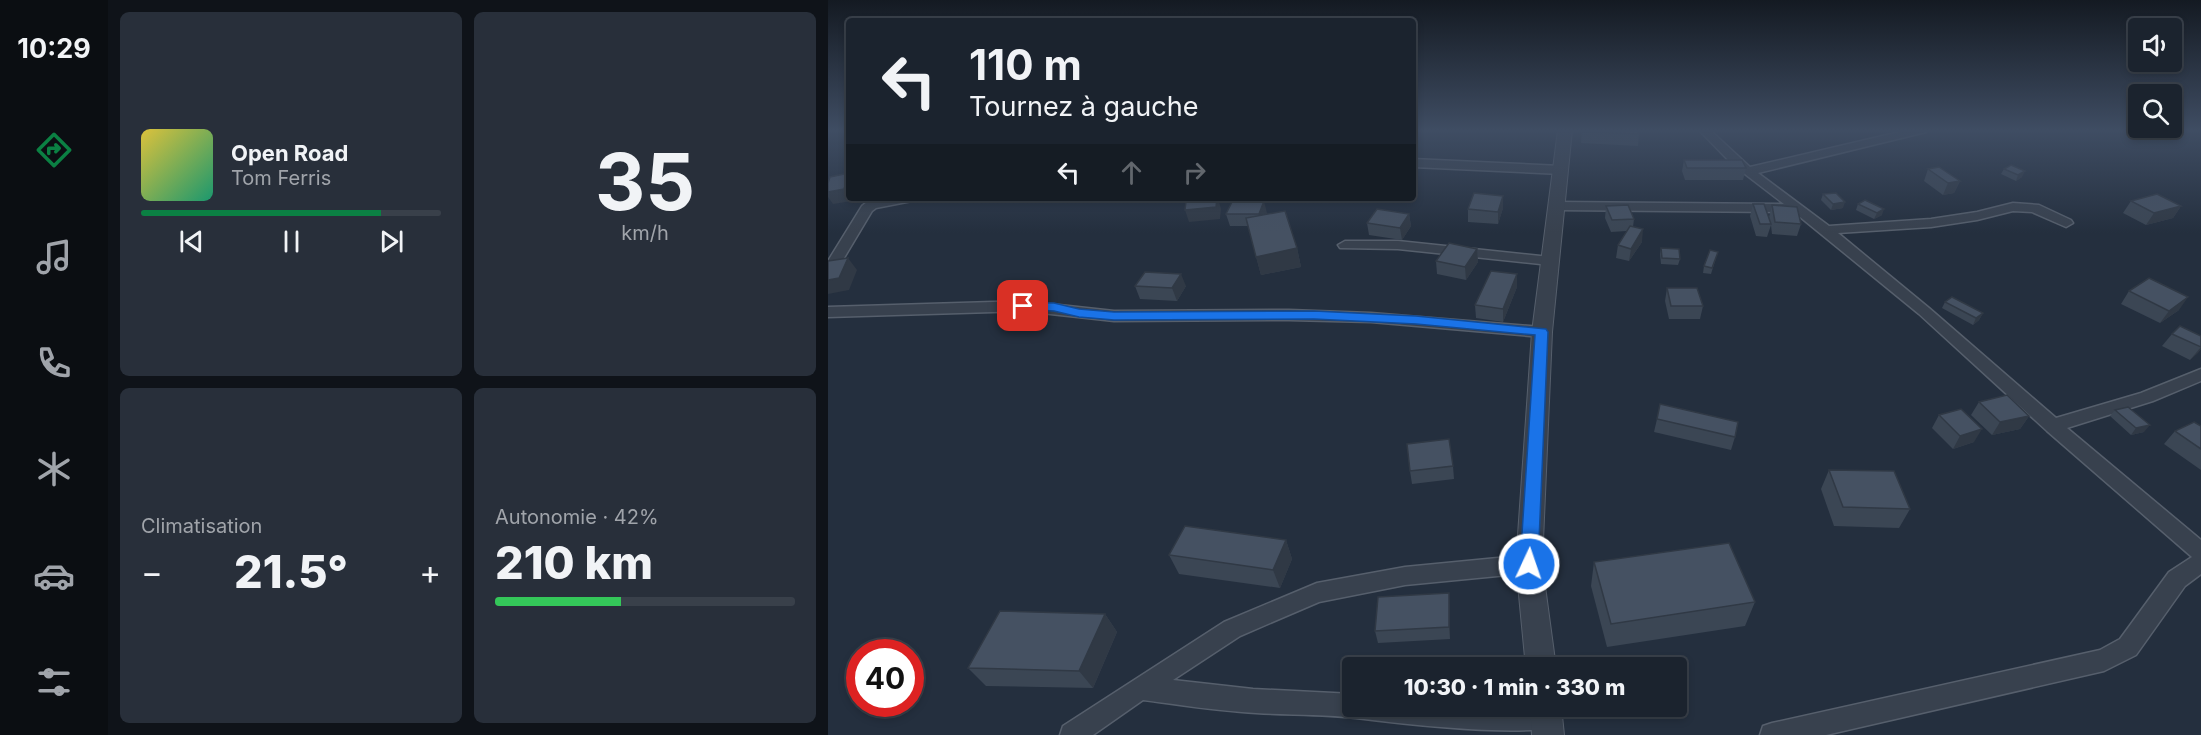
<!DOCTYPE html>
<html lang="fr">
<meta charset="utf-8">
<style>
body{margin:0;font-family:Inter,sans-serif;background:#282f3a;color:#f1f3f6;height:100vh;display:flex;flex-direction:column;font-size:22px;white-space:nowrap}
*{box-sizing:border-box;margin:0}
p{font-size:20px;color:#a0a4aa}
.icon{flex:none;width:33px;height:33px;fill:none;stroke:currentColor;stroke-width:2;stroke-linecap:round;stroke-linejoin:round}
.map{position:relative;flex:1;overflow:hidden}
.drawer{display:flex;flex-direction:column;gap:12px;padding:12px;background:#0f1319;width:720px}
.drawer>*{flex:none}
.top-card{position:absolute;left:18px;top:18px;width:570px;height:183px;border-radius:6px;box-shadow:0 3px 9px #0003,0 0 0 2px #39404a;background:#1b232e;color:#f1f3f6;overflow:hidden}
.buttons{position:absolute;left:1300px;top:18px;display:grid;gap:12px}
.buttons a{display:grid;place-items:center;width:54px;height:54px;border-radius:6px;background:#1b232e;box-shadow:0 3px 9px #0003,0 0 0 2px #39404a;font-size:30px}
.speed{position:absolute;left:18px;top:639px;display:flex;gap:12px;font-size:30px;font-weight:700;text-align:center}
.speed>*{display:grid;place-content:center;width:78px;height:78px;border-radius:50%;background:#1b232e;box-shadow:0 3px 9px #0003,0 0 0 2px #39404a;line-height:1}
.speed .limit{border:9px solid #d22;background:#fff;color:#111}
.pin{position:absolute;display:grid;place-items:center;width:51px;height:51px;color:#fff;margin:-26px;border-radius:12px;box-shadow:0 3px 9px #0006}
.me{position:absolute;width:66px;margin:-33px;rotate:3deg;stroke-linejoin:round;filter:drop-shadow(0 0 4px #0008)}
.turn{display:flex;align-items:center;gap:21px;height:126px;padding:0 24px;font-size:27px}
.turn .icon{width:78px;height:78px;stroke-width:2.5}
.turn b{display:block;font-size:42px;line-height:51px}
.lanes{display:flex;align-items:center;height:57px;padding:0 24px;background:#0003;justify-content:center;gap:30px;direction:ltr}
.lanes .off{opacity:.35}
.big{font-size:45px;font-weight:800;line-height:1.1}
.drawer .widget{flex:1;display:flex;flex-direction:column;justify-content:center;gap:9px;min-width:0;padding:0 21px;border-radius:9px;background:#282f3a}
.drawer .dial{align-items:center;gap:0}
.dial b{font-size:78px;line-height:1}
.song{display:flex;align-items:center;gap:18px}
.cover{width:72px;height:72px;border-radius:9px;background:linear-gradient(135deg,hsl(50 70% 55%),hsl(160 70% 35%))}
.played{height:6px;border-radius:3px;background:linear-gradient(90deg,#0b8043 80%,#39404a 80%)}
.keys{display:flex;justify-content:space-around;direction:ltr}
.heat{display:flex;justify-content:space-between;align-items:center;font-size:33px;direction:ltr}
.charge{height:9px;border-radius:4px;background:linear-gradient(90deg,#34c759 42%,#39404a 0)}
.drawer .tiles{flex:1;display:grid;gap:12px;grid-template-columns:repeat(2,1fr)}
.trip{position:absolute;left:514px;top:657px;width:345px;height:60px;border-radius:6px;background:#1b232e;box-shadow:0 3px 9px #0003,0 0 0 2px #39404a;font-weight:800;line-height:60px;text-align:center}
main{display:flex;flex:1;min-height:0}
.dock{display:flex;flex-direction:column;width:108px;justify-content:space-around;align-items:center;background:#0b0e12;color:#a0a4aa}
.dock .icon{width:42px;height:42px}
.dock .selected{color:#0b8043}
.dock b{font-size:27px;color:#f1f3f6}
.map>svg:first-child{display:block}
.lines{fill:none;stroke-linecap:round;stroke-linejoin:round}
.minor-casing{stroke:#565f6c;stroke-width:3}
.tertiary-casing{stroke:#565f6c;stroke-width:2}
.minor{fill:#38414e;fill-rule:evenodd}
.tertiary{fill:#38414e;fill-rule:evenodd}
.wall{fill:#3b4654}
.shaded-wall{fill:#303945}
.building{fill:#455162;stroke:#303945;stroke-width:1.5}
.route{fill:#1a73e8;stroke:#114b97;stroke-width:1.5}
</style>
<main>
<nav class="dock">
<b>10:29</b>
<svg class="icon selected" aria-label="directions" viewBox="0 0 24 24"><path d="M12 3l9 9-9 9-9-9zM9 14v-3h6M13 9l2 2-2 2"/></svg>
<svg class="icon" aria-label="music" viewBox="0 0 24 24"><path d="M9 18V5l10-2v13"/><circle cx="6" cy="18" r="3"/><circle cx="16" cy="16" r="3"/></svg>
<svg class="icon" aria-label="phone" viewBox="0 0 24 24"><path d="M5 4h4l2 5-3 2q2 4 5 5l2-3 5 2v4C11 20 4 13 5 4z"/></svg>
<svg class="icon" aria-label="climate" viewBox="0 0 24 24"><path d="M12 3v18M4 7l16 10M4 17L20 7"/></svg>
<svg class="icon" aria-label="car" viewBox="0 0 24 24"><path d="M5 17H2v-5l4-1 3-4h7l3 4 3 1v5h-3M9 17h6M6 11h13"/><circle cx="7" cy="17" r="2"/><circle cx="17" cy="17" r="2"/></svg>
<svg class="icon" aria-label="filters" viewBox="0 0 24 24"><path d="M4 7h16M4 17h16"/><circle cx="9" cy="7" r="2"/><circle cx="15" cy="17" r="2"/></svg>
</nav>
<section class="drawer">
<div class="tiles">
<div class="widget">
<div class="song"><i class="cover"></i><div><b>Open Road</b><p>Tom Ferris</p></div></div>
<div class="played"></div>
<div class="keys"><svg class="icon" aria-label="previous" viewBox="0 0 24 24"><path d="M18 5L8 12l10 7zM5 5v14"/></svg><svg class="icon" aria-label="pause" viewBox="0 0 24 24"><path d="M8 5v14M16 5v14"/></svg><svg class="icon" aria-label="next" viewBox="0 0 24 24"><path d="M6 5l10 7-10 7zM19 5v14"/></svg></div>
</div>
<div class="widget dial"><b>35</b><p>km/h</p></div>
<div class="widget"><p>Climatisation</p>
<div class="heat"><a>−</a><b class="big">21.5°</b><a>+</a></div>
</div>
<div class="widget"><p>Autonomie · 42%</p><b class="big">210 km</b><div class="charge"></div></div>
</div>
</section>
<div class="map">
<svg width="1373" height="735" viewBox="0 0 1373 735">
<rect width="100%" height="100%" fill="#242f3e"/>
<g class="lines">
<defs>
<g id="minor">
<polygon points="871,130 882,130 922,167 1080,130 1099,130 1098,132 930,173 1001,226 1103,219 1149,212 1185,203 1211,205 1243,220 1245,223 1238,227 1204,212 1185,211 1149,220 1103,227 1010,233 1101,308 1228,418 1313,393 1373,369 1373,381 1325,401 1239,428 1373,540 1373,574 1357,586 1308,655 1276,671 998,735 932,735 935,726 944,723 1272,650 1292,639 1341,572 1364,557 1219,431 1091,314 966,212 729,210 723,206 729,202 956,204 904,164"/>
<polygon points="585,159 733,166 739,170 733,174 585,167"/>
<polygon points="60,198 86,198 84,201 48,208 44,211 7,273 0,277 0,261 34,206 39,202"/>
<polygon points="517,241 570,241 722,257 729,261 722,265 570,249 512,248 510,245"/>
<polygon points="195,301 286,311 461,310 543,313 714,327 722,332 714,337 543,322 461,320 286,321 195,311 0,317 0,307"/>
<path d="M701,555l7,3 4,6 -4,6 -7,3 -124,12 -86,17 -79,34 -67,44 80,9 100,5v12h86l48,8 59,-7 9,3 3,9 -3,9c-52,7 -144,-3 -199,-10 -32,-4 -67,-3 -100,-5 -38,-2 -75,-8 -113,-13l-50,35h-33l3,-9 161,-104 93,-39 88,-16z"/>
</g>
<g id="tertiary">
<polygon points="730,130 744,130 724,332 714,564 728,668 698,668 688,564 704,332"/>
<polygon points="702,706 733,706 736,735 704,735"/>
</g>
</defs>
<use href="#minor" class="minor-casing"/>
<use href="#tertiary" class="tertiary-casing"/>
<use href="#minor" class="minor"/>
<use href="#tertiary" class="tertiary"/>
</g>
<g class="wall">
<polygon points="754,130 811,134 810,146 753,143"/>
<polygon points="856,160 918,168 915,180 857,180 854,171"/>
<polygon points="1183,165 1194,177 1188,181 1173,174 1176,169"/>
<polygon points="1100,169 1132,181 1126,193 1115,195 1096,181"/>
<polygon points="995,194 1015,208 1003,210 993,200"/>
<polygon points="675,196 675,208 670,224 640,222 640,209"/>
<polygon points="1303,201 1353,206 1345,218 1318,225 1295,213"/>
<polygon points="925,204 942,223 941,217 944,205 973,224 969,236 944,234 943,225 939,237 928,236 922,216"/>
<polygon points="1030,204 1054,215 1046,219 1028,210"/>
<polygon points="778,206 806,219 805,227 814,242 801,261 788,258 790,245 799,231 783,232 777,218"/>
<polygon points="439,213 438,215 469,248 473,267 433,275 420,226 402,226 398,214"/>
<polygon points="581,214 583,226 574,240 541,235 539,223"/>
<polygon points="833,248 852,259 850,265 833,264 832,254"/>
<polygon points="649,249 650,262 638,280 609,274 608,261"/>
<polygon points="888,258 883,274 875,273 876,266"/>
<polygon points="307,286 358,286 349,301 312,299"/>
<polygon points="689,287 675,322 648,318 647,305"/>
<polygon points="839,288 875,306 872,319 841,319 837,301"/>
<polygon points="1301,291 1351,310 1332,323 1293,304"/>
<polygon points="1117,302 1155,313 1151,320 1145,325 1114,308"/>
<polygon points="1344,334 1373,336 1373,349 1362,360 1334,346"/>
<polygon points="1151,402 1201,416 1192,429 1164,435 1143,415"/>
<polygon points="1287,410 1316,432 1303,435 1282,416"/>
<polygon points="1111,415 1146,442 1125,449 1104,428"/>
<polygon points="829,419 907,437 903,450 826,432"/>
<polygon points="1373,426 1373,470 1336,444 1347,431"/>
<polygon points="625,466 626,479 584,484 582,471"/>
<polygon points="1001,470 1082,509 1071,528 1006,526 993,489"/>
<polygon points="458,540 464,559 452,588 351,574 341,555"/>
<polygon points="766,562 927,602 917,626 779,647 763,586"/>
<polygon points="622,605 622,639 550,643 547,631"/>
<polygon points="277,614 289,632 265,688 158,686 140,668"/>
</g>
<g class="shaded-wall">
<polygon points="1197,171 1194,177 1188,181 1190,175"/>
<polygon points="21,175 21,198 25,198 24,201 5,204 0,197 0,192"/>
<polygon points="1132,181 1126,193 1115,195 1120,183"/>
<polygon points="675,196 675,208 670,224 670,212"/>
<polygon points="390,198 393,209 392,219 361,222 357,210"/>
<polygon points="436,201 439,213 434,226 431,214"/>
<polygon points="1017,202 1015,208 1003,210 1005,204"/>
<polygon points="1353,206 1345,218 1318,225 1326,213"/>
<polygon points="1056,209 1054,215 1046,219 1049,213"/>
<polygon points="581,214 583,226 574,240 572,228"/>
<polygon points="815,229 814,242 801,261 803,249"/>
<polygon points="469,248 473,267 433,275 428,257"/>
<polygon points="649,249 650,262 638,280 637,267"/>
<polygon points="20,258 29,270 21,290 0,294 0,280"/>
<polygon points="353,274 358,286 349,301 344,288"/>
<polygon points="689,274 689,287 675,322 675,309"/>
<polygon points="1360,297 1351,310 1332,323 1341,311"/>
<polygon points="1155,313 1151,320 1145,325 1148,318"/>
<polygon points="1373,347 1373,349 1370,353 1362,360"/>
<polygon points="1201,416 1192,429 1164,435 1172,422"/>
<polygon points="1322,425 1316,432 1303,435 1308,428"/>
<polygon points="1154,429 1146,442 1125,449 1132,436"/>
<polygon points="458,540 464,559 452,588 445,570"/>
<polygon points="621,593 622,605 622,639 621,627"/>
<polygon points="277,614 289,632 265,688 251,671"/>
</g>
<g class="building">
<polygon points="754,130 811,130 811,134 754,132"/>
<polygon points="856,160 914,160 918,168 859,168"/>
<polygon points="1183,165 1197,171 1190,175 1176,169"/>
<polygon points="1111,167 1132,181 1120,183 1100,169"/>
<polygon points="21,173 16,189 0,192 0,183 2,177"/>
<polygon points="646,193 675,196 670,212 640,209"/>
<polygon points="1008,193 1017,202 1005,204 995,194"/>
<polygon points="1329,194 1353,206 1326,213 1303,201"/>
<polygon points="383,198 389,198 388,207 357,210 358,201"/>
<polygon points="1037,200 1056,209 1049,213 1030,204"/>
<polygon points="436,201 431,214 398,214 404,202"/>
<polygon points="925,204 936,204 943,224 932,224"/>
<polygon points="800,205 806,219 784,220 778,206"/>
<polygon points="944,205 969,207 973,224 947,222"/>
<polygon points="549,209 581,214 572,228 539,223"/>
<polygon points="457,211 469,248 428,257 418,218"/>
<polygon points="802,226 815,229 803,249 790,245"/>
<polygon points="621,243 649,249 637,267 608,261"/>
<polygon points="833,248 851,249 852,259 834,258"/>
<polygon points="882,250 890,252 884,268 876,266"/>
<polygon points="20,258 11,278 0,280 0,261"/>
<polygon points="663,271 689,274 675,309 647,305"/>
<polygon points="317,272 353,274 344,288 307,286"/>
<polygon points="1321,278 1360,297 1341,311 1301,291"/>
<polygon points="839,288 869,288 875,306 843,306"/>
<polygon points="1124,297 1155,313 1148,318 1117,302"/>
<polygon points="1352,326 1373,336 1373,347 1344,334"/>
<polygon points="1179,395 1201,416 1172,422 1151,402"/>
<polygon points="832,404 910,422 907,437 829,419"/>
<polygon points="1300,407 1322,425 1308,428 1287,410"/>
<polygon points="1133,409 1154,429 1132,436 1111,415"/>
<polygon points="1366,422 1373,426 1373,449 1347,431"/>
<polygon points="621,439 625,466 582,471 579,444"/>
<polygon points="1001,470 1066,471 1082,509 1015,507"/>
<polygon points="357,526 458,540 445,570 341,555"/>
<polygon points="901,543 927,602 783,624 766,562"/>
<polygon points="621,593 621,627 547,631 550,597"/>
<polygon points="172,611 277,614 251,671 140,668"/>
</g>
<linearGradient id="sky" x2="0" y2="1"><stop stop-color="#141a22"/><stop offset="0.56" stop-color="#3f4d63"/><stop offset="1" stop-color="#3f4d63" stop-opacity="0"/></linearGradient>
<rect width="1373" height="233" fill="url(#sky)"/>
<polygon class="route" points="195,302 226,303 251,309 286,312 486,311 588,316 718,329 720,332 710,564 707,569 701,572 695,569 692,564 707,335 588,324 486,319 286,320 251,317 226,311 191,309 189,306 191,303"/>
</svg>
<div class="buttons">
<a><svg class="icon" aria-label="sound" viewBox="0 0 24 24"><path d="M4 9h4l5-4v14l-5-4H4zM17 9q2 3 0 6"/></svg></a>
<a><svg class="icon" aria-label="search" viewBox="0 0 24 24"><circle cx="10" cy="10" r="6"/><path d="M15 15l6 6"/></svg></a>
</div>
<div class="speed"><div class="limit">40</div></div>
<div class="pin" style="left:195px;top:306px;background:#d93025"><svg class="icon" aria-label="arrive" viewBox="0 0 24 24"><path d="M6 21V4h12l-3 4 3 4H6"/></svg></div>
<svg class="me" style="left:701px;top:564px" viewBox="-20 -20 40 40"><circle r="17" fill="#1a73e8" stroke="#fff" stroke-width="3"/><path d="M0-11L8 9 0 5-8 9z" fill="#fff"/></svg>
<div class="trip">10:30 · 1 min · 330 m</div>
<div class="top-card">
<div class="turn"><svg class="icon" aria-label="left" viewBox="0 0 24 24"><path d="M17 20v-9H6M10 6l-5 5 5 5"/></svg><div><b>110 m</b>Tournez à gauche</div></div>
<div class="lanes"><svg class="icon" aria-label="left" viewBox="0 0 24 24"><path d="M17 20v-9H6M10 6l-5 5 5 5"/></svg><svg class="icon off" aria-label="ahead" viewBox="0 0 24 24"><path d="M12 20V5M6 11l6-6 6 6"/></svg><svg class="icon off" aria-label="right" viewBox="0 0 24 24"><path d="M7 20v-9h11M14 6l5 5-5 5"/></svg></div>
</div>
</div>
</main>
